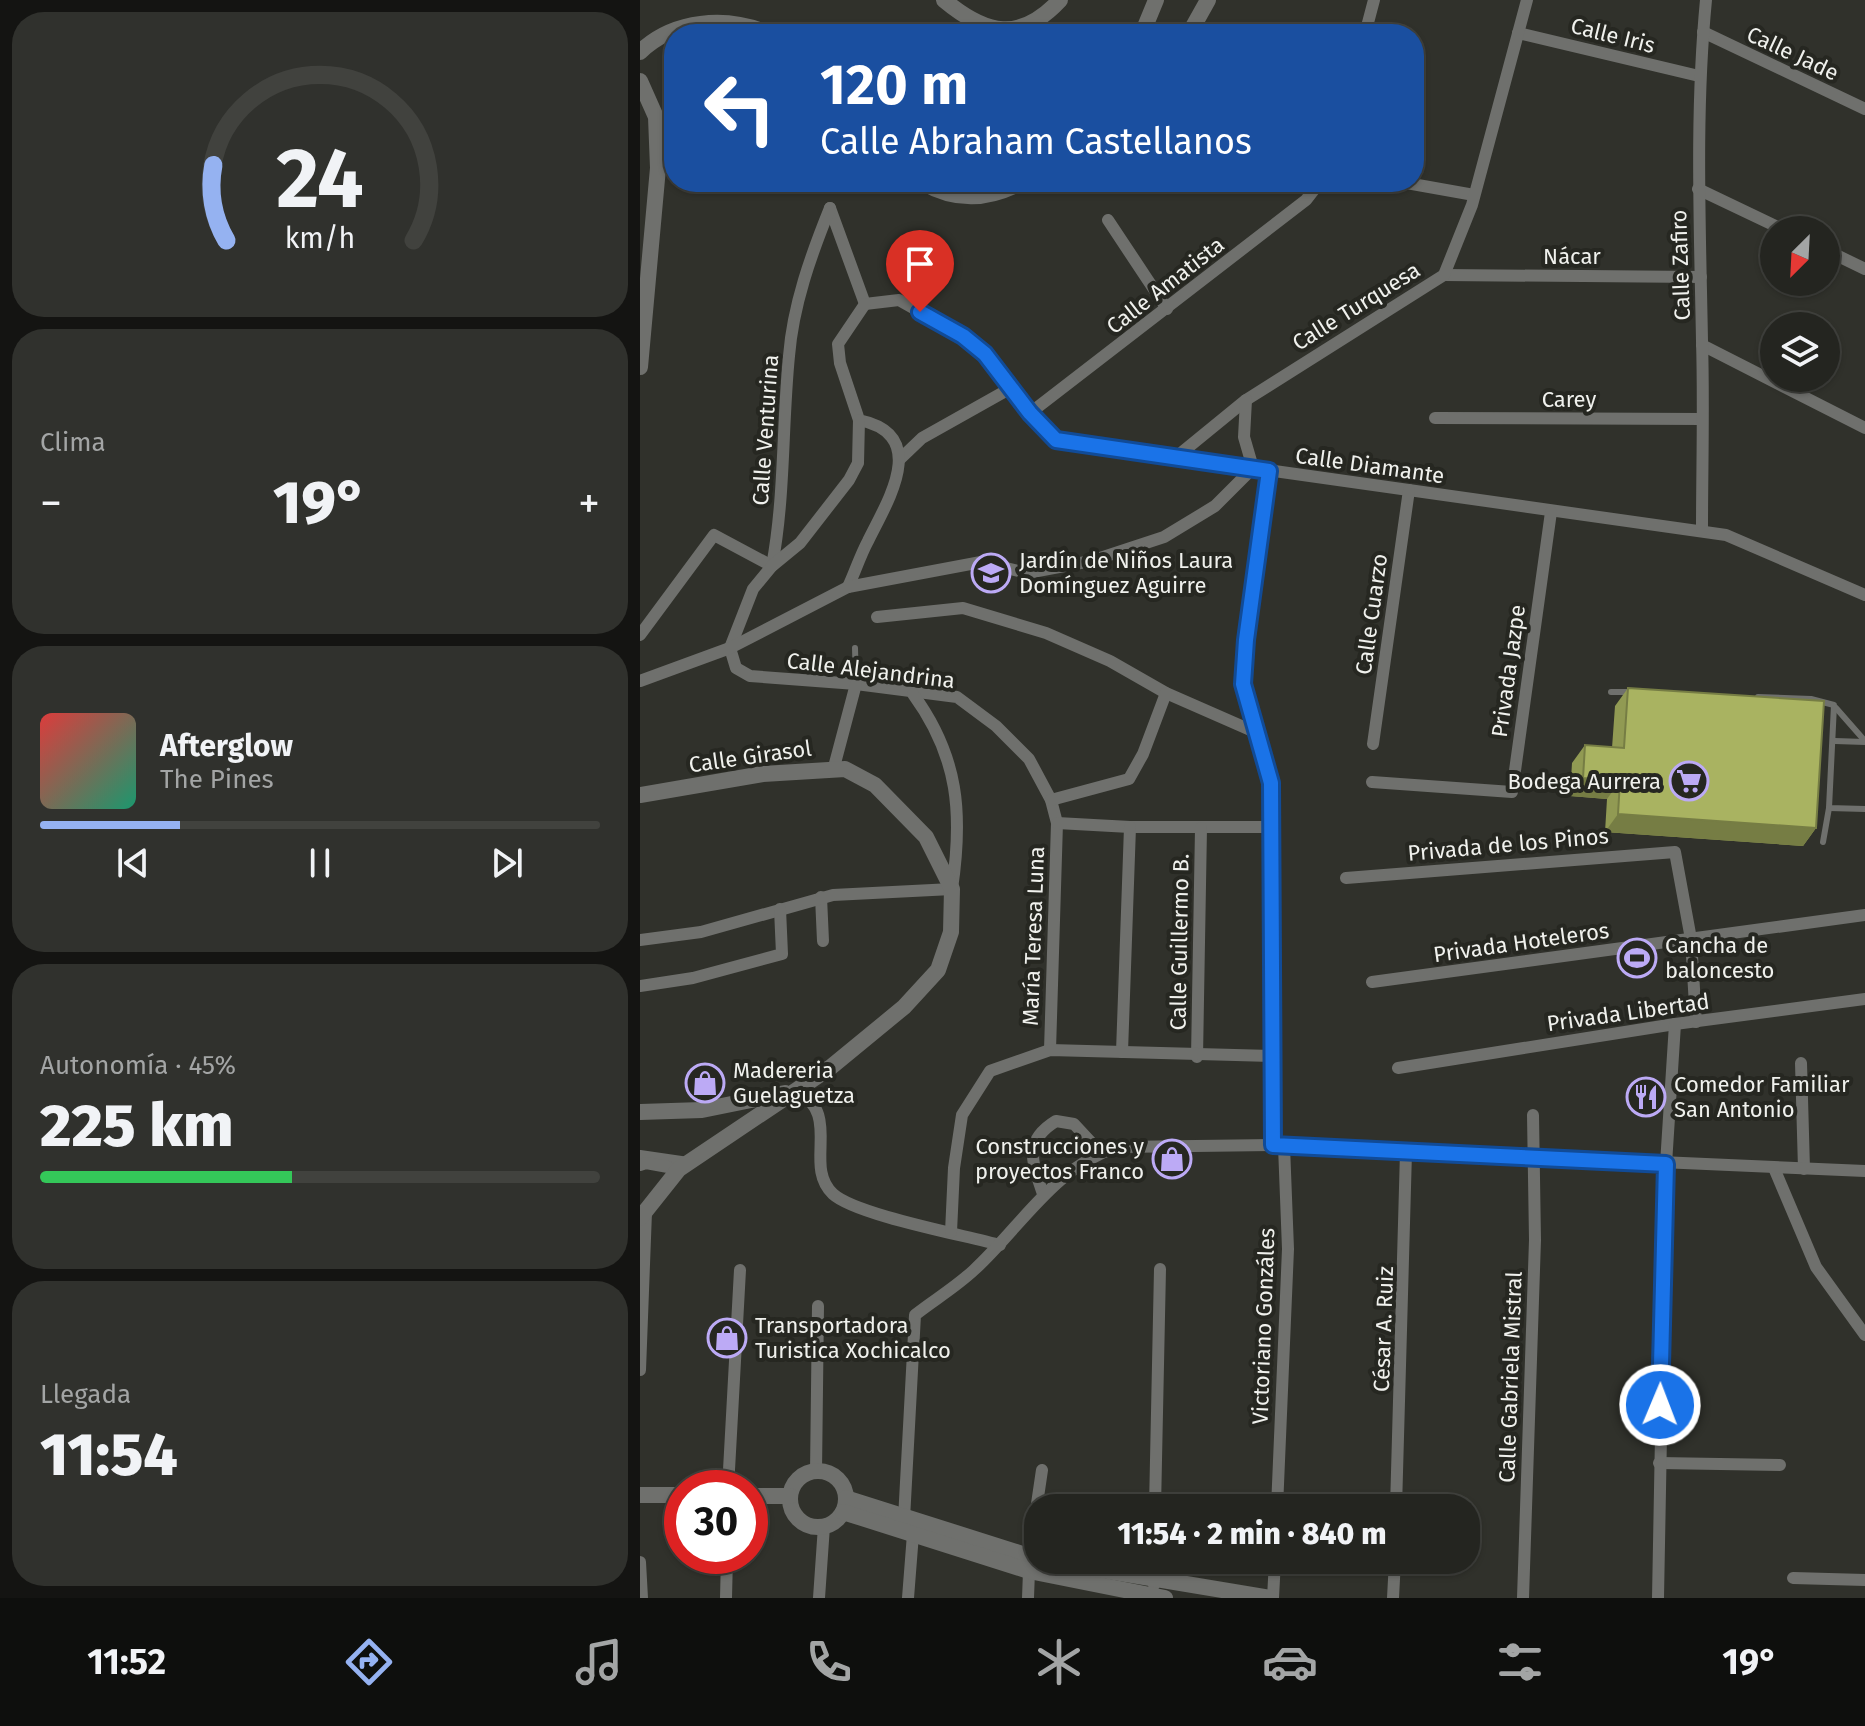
<!DOCTYPE html>
<html lang="es">
<meta charset="utf-8">
<style>
body{margin:0;font-family:"Fira Sans",sans-serif;background:#30312d;color:#f1f3f6;height:100vh;display:flex;flex-direction:column;font-size:30px;white-space:nowrap}
*{box-sizing:border-box;margin:0}
p{font-size:26px;color:#a3a5a5}
.icon{flex:none;width:44px;height:44px;fill:none;stroke:currentColor;stroke-width:2;stroke-linecap:round;stroke-linejoin:round}
.map{position:relative;flex:1;overflow:hidden}
.panel{display:flex;flex-direction:column;gap:12px;padding:12px;background:#141412;width:640px}
.panel>*{flex:none}
.top-card{position:absolute;left:24px;top:24px;width:760px;height:168px;border-radius:32px;box-shadow:0 2px 6px #0004,0 0 0 2px #41423e;background:#1a4fa0;color:#fff;overflow:hidden}
.needle{width:52px;rotate:204deg}
.controls{position:absolute;left:1120px;top:216px;display:grid;gap:16px}
.controls a{display:grid;place-items:center;width:80px;height:80px;border-radius:50%;background:#242520;box-shadow:0 2px 6px #0004,0 0 0 2px #41423e;font-size:40px}
.speed{position:absolute;left:24px;top:1470px;display:flex;gap:16px;font-size:40px;font-weight:700;text-align:center}
.speed>*{display:grid;place-content:center;width:104px;height:104px;border-radius:50%;background:#242520;box-shadow:0 2px 6px #0004,0 0 0 2px #41423e;line-height:1}
.speed .limit{border:12px solid #d22;background:#fff;color:#111}
.pin{position:absolute;display:grid;place-items:center;width:68px;height:68px;color:#fff;margin:-82px -34px;border-radius:50% 50% 50% 0;rotate:-45deg;box-shadow:0 0 8px #0007}
.pin .icon{rotate:45deg}
.me{position:absolute;width:88px;margin:-44px;rotate:1deg;stroke-linejoin:round;filter:drop-shadow(0 0 6px #0008)}
.turn{display:flex;align-items:center;gap:28px;height:168px;padding:0 24px;font-size:36px}
.turn .icon{width:104px;height:104px;stroke-width:2.5}
.turn b{display:block;font-size:56px;line-height:68px}
.big{font-size:60px;font-weight:800;line-height:1.1}
.panel .card{flex:1;display:flex;flex-direction:column;justify-content:center;gap:12px;min-width:0;padding:0 28px;border-radius:32px;background:#30312d}
.panel .dial{align-items:center;gap:0}
.dial svg{height:208px;overflow:visible;fill:none;stroke:#41423e;stroke-width:7;stroke-linecap:round;text-anchor:middle}
.dial text{fill:#f1f3f6;stroke:none}
.song{display:flex;align-items:center;gap:24px}
.cover{width:96px;height:96px;border-radius:12px;background:linear-gradient(135deg,hsl(0 70% 55%),hsl(160 70% 35%))}
.played{height:8px;border-radius:4px;background:linear-gradient(90deg,#95b2f1 25%,#41423e 25%)}
.keys{display:flex;justify-content:space-around;direction:ltr}
.heat{display:flex;justify-content:space-between;align-items:center;font-size:44px;direction:ltr}
.charge{height:12px;border-radius:6px;background:linear-gradient(90deg,#34c759 45%,#41423e 0)}
.trip{position:absolute;left:384px;top:1494px;width:456px;height:80px;border-radius:32px;background:#242520;box-shadow:0 2px 6px #0004,0 0 0 2px #41423e;font-weight:800;line-height:80px;text-align:center}
.dock{display:flex;height:128px;justify-content:space-around;align-items:center;background:#0e0f0d;color:#a3a5a5}
.dock .icon{width:56px;height:56px}
.dock .current{color:#95b2f1}
.dock b{font-size:36px;color:#f1f3f6}
main{display:flex;flex:1;min-height:0}
.map>svg:first-child{display:block}
.lines{fill:none;stroke-linecap:round;stroke-linejoin:round}
.service{stroke:#6f706d;stroke-width:6}
.minor{stroke:#6f706d;stroke-width:12}
.tertiary{stroke:#6f706d;stroke-width:16}
.wall{fill:#919a53}
.shaded-wall{fill:#767d44}
.building{fill:#a9b361;stroke:#767d44;stroke-width:2}
.route-casing{stroke:#114b97;stroke-width:20}
.route{stroke:#1a73e8;stroke-width:14}
.labels{text-anchor:middle;stroke-width:8;stroke-linejoin:round;paint-order:stroke}
.street-label{font-size:22px;fill:#f0f1ed;stroke:#262721}
.poi-label{font-size:22px;fill:#f0f1ed;stroke:#262721;text-anchor:start}
</style>
<main>
<section class="panel">
<div class="card dial"><svg viewBox="0 0 100 80">
<path d="M14 69A42 42 0 1 1 86 69"/>
<path d="M14 69A42 42 0 0 1 9 40" stroke="#95b2f1"/>
<text x="50" y="56" font-size="32" font-weight="700">24</text>
<text x="50" y="72" font-size="11">km/h</text>
</svg></div>
<div class="card"><p>Clima</p>
<div class="heat"><a>−</a><b class="big">19°</b><a>+</a></div>
</div>
<div class="card">
<div class="song"><i class="cover"></i><div><b>Afterglow</b><p>The Pines</p></div></div>
<div class="played"></div>
<div class="keys"><svg class="icon" aria-label="previous" viewBox="0 0 24 24"><path d="M18 5L8 12l10 7zM5 5v14"/></svg><svg class="icon" aria-label="pause" viewBox="0 0 24 24"><path d="M8 5v14M16 5v14"/></svg><svg class="icon" aria-label="next" viewBox="0 0 24 24"><path d="M6 5l10 7-10 7zM19 5v14"/></svg></div>
</div>
<div class="card"><p>Autonomía · 45%</p><b class="big">225 km</b><div class="charge"></div></div>
<div class="card"><p>Llegada</p><b class="big">11:54</b></div>
</section>
<div class="map">
<svg width="1225" height="1598" viewBox="0 0 1225 1598">
<rect width="100%" height="100%" fill="#30312b"/>
<g class="lines">
<g class="service">
<polyline points="215,648 216,684"/>
<polyline points="971,692 991,692"/>
<polyline points="1118,697 1171,699 1194,705 1189,808 1225,809"/>
<polyline points="1196,708 1225,741"/>
<polyline points="1195,741 1225,742"/>
<polyline points="1183,842 1189,808"/>
</g>
<g class="minor">
<polyline points="1063,32 1225,109"/>
<polyline points="878,33 1059,76"/>
<polyline points="725,34 734,0"/>
<polyline points="761,182 834,195"/>
<polyline points="1058,189 1144,230"/>
<polyline points="190,208 225,304 259,300 323,336 345,354 390,413 416,440 1086,535 1225,595"/>
<polyline points="468,220 527,309"/>
<polyline points="1186,250 1225,269"/>
<polyline points="804,275 1061,277"/>
<polyline points="1062,345 1225,428"/>
<polyline points="390,413 666,200 680,182"/>
<polyline points="795,418 1062,419"/>
<polyline points="535,458 606,400 804,275 832,205 887,0"/>
<polyline points="259,460 282,438 371,388"/>
<polyline points="629,471 606,640 603,684 631,783 633,1145"/>
<path d="M1062,530c0,-63 2,-126 0,-189 -2,-114 -7,-227 4,-341"/>
<path d="M132,566c13,-69 10,-139 17,-210 4,-51 22,-101 41,-148"/>
<path d="M208,587c7,-15 12,-31 20,-46 19,-39 63,-106 -9,-121l-19,-57 -2,-19 27,-40"/>
<polyline points="237,617 323,608 406,633 470,661 526,693 615,732"/>
<polyline points="0,635 74,535 132,566"/>
<polyline points="90,648 96,668 110,676 216,684 317,697 356,726 389,759 411,800 417,823 410,1050"/>
<polyline points="90,648 113,589 132,566 160,543 209,480 218,463 219,420"/>
<polyline points="0,681 90,648 208,587 341,562 387,573 451,561 524,537 575,506 613,468 604,437 606,400"/>
<polyline points="733,744 769,490"/>
<polyline points="194,767 216,684"/>
<polyline points="732,782 872,792 911,512"/>
<polyline points="411,800 489,779 503,754 526,693"/>
<polyline points="417,823 490,827 631,827"/>
<polyline points="706,878 1035,852 1051,939 1056,1022"/>
<polyline points="181,897 183,941"/>
<path d="M0,940l61,-8 132,-37 119,-6c11,-75 7,-132 -39,-195"/>
<polyline points="732,982 1225,915"/>
<polyline points="0,986 53,978 142,954 140,909"/>
<polyline points="482,1052 490,827"/>
<polyline points="557,1057 561,828"/>
<polyline points="1161,1063 1164,1169"/>
<polyline points="758,1068 1035,1024 1225,999"/>
<path d="M155,1090c49,24 7,75 38,104 23,21 131,41 167,51"/>
<polyline points="0,1156 48,1163"/>
<polyline points="0,1165 6,1163 28,1167"/>
<polyline points="1134,1168 1176,1267 1225,1335"/>
<path d="M403,1194c-11,-32 -20,-53 13,-73l18,3 26,28"/>
<polyline points="311,1232 314,1168 322,1115 350,1071 410,1050 633,1056"/>
<polyline points="0,1370 6,1212"/>
<polyline points="1019,1463 1140,1465"/>
<polyline points="176,1472 178,1306"/>
<polyline points="88,1488 100,1270"/>
<polyline points="515,1508 520,1269"/>
<polyline points="637,1508 648,1249 644,1146"/>
<polyline points="756,1508 766,1152"/>
<path d="M264,1519l11,-204c19,-15 41,-28 59,-45 46,-42 81,-104 144,-123l155,-2 592,26"/>
<polyline points="389,1558 402,1470"/>
<polyline points="0,1562 2,1598"/>
<polyline points="1153,1578 1225,1580"/>
<polyline points="514,1585 514,1560"/>
<polyline points="86,1598 87,1556"/>
<polyline points="179,1598 184,1526"/>
<polyline points="268,1598 273,1534"/>
<polyline points="388,1598 389,1571"/>
<polyline points="633,1598 635,1560"/>
<polyline points="753,1598 755,1560"/>
<polyline points="883,1598 895,1240 893,1115"/>
<polyline points="1018,1598 1026,1164 1035,1024"/>
</g>
<g class="tertiary">
<path d="M304,0c42,35 76,43 116,0"/>
<polyline points="502,34 516,0"/>
<polyline points="549,34 568,0"/>
<path d="M0,52c33,-32 86,-37 129,-18"/>
<polyline points="0,81 16,117 18,168 0,367"/>
<path d="M282,182c34,20 66,18 100,0"/>
<polyline points="0,795 123,774 205,769 235,785 286,837 312,889 311,932 298,970 264,1007 191,1067 39,1169 0,1218"/>
<polyline points="0,1112 62,1110 145,1093"/>
<circle cx="178" cy="1499" r="28"/>
<polyline points="0,1495 42,1495"/>
<polyline points="110,1496 150,1496"/>
<polyline points="206,1498 398,1559"/>
<polyline points="203,1512 389,1571 525,1598"/>
<polyline points="402,1560 630,1598"/>
</g>
</g>
<polygon class="wall" points="988,688 1176,828 1163,846 965,832 967,799 930,796 932,763 945,745 972,748 975,706"/>
<g class="shaded-wall">
<polygon points="943,778 980,781 967,799 930,796"/>
<polygon points="978,814 1176,828 1163,846 965,832"/>
</g>
<polygon class="building" points="988,688 1184,701 1176,828 978,814 980,781 943,778 945,745 984,748"/>
<g class="lines">
<defs>
<polyline id="route" points="280,312 323,336 345,354 390,413 416,440 629,471 606,640 603,684 631,783 633,1145 1026,1164 1020,1405"/>
</defs>
<use href="#route" class="route-casing"/>
<use href="#route" class="route"/>
</g>
<defs>
<symbol id="school-ring" viewBox="-11 -11 22 22"><circle r="9.5" fill="#262721" stroke="#bcaaf5" stroke-width="1.5"/><path d="M0-5L7-2L0 1L-7-2ZM-4 1L0 2.5L4 1V4Q0 6-4 4Z" fill="#bcaaf5"/></symbol>
<symbol id="supermarket-ring" viewBox="-11 -11 22 22"><circle r="9.5" fill="#262721" stroke="#bcaaf5" stroke-width="1.5"/><path d="M-6-5.5h2.5l.6 2H6L4.5 2H-2.5L-4.4-4H-6ZM-1.5 3.2a1.3 1.3 0 1 0 .1 0ZM3 3.2a1.3 1.3 0 1 0 .1 0Z" fill="#bcaaf5"/></symbol>
<symbol id="stadium-ring" viewBox="-11 -11 22 22"><circle r="9.5" fill="#262721" stroke="#bcaaf5" stroke-width="1.5"/><path d="M0-5a6.5 5 0 1 0 0 10a6.5 5 0 1 0 0-10ZM-3.5-1.8h7v3.6h-7Z" fill="#bcaaf5"/></symbol>
<symbol id="shop-ring" viewBox="-11 -11 22 22"><circle r="9.5" fill="#262721" stroke="#bcaaf5" stroke-width="1.5"/><path d="M-5-2.5h2.3a2.7 3.5 0 0 1 5.4 0H5L5.5 6h-11ZM-1.5-2.5h3a1.5 2.3 0 0 0-3 0Z" fill="#bcaaf5"/></symbol>
<symbol id="restaurant-ring" viewBox="-11 -11 22 22"><circle r="9.5" fill="#262721" stroke="#bcaaf5" stroke-width="1.5"/><path d="M-5-6h1v4h1v-4h1v4h1v-4h1v5L-1.5 .5V6h-2V.5L-5-1ZM5-6V6H3V1.5H1.5Q1.5-4 5-6Z" fill="#bcaaf5"/></symbol>
</defs>
<g fill-rule="evenodd">
<use href="#school-ring" x="329" y="551" width="44" height="44"/>
<use href="#supermarket-ring" x="1027" y="759" width="44" height="44"/>
<use href="#stadium-ring" x="975" y="936" width="44" height="44"/>
<use href="#shop-ring" x="43" y="1061" width="44" height="44"/>
<use href="#restaurant-ring" x="984" y="1075" width="44" height="44"/>
<use href="#shop-ring" x="510" y="1137" width="44" height="44"/>
<use href="#shop-ring" x="65" y="1316" width="44" height="44"/>
</g>
<g class="labels">
<g class="street-label">
<text transform="translate(973 35) rotate(14)" y="8">Calle Iris</text>
<text transform="translate(1153 53) rotate(25)" y="8">Calle Jade</text>
<text x="932" y="264">Nácar</text>
<text transform="translate(1040 265) rotate(-92)" y="8">Calle Zafiro</text>
<text transform="translate(525 285) rotate(-38)" y="8">Calle Amatista</text>
<text transform="translate(716 306) rotate(-32)" y="8">Calle Turquesa</text>
<text x="929" y="407">Carey</text>
<text transform="translate(125 430) rotate(-86)" y="8">Calle Venturina</text>
<text transform="translate(730 465) rotate(8)" y="8">Calle Diamante</text>
<text transform="translate(731 614) rotate(-82)" y="8">Calle Cuarzo</text>
<text transform="translate(231 670) rotate(7)" y="8">Calle Alejandrina</text>
<text transform="translate(868 671) rotate(-82)" y="8">Privada Jazpe</text>
<text transform="translate(110 756) rotate(-8)" y="8">Calle Girasol</text>
<text transform="translate(868 844) rotate(-5)" y="8">Privada de los Pinos</text>
<text transform="translate(393 936) rotate(-88)" y="8">María Teresa Luna</text>
<text transform="translate(539 942) rotate(-89)" y="8">Calle Guillermo B.</text>
<text transform="translate(881 942) rotate(-8)" y="8">Privada Hoteleros</text>
<text transform="translate(988 1012) rotate(-8)" y="8">Privada Libertad</text>
<text transform="translate(623 1326) rotate(-88)" y="8">Victoriano Gonzáles</text>
<text transform="translate(743 1329) rotate(-88)" y="8">César A. Ruiz</text>
<text transform="translate(870 1377) rotate(-88)" y="8">Calle Gabriela Mistral</text>
</g>
<g class="poi-label">
<text x="379" y="568">Jardín de Niños Laura<tspan x="379" dy="25">Domínguez Aguirre</tspan></text>
<text x="1021" y="789" text-anchor="end">Bodega Aurrera</text>
<text x="1025" y="953">Cancha de<tspan x="1025" dy="25">baloncesto</tspan></text>
<text x="93" y="1078">Madereria<tspan x="93" dy="25">Guelaguetza</tspan></text>
<text x="1034" y="1092">Comedor Familiar<tspan x="1034" dy="25">San Antonio</tspan></text>
<text x="504" y="1154" text-anchor="end">Construcciones y<tspan x="504" dy="25">proyectos Franco</tspan></text>
<text x="115" y="1333">Transportadora<tspan x="115" dy="25">Turistica Xochicalco</tspan></text>
</g>
</g>
</svg>
<div class="controls">
<a><svg class="needle" viewBox="-14 -14 28 28"><path d="M0-13l5 13h-10z" fill="#e53935"/><path d="M0 13l5-13h-10z" fill="#a3a5a5"/></svg></a>
<a><svg class="icon" aria-label="layers" viewBox="0 0 24 24"><path d="M12 4l9 5-9 5-9-5zM3 14l9 5 9-5"/></svg></a>
</div>
<div class="speed"><div class="limit">30</div></div>
<div class="pin" style="left:280px;top:312px;background:#d93025"><svg class="icon" aria-label="arrive" viewBox="0 0 24 24"><path d="M6 21V4h12l-3 4 3 4H6"/></svg></div>
<svg class="me" style="left:1020px;top:1405px" viewBox="-20 -20 40 40"><circle r="17" fill="#1a73e8" stroke="#fff" stroke-width="3"/><path d="M0-11L8 9 0 5-8 9z" fill="#fff"/></svg>
<div class="trip">11:54 · 2 min · 840 m</div>
<div class="top-card">
<div class="turn"><svg class="icon" aria-label="left" viewBox="0 0 24 24"><path d="M17 20v-9H6M10 6l-5 5 5 5"/></svg><div><b>120 m</b>Calle Abraham Castellanos</div></div>
</div>
</div>
</main>
<nav class="dock">
<b>11:52</b>
<svg class="icon current" aria-label="directions" viewBox="0 0 24 24"><path d="M12 3l9 9-9 9-9-9zM9 14v-3h6M13 9l2 2-2 2"/></svg>
<svg class="icon" aria-label="music" viewBox="0 0 24 24"><path d="M9 18V5l10-2v13"/><circle cx="6" cy="18" r="3"/><circle cx="16" cy="16" r="3"/></svg>
<svg class="icon" aria-label="phone" viewBox="0 0 24 24"><path d="M5 4h4l2 5-3 2q2 4 5 5l2-3 5 2v4C11 20 4 13 5 4z"/></svg>
<svg class="icon" aria-label="climate" viewBox="0 0 24 24"><path d="M12 3v18M4 7l16 10M4 17L20 7"/></svg>
<svg class="icon" aria-label="car" viewBox="0 0 24 24"><path d="M5 17H2v-5l4-1 3-4h7l3 4 3 1v5h-3M9 17h6M6 11h13"/><circle cx="7" cy="17" r="2"/><circle cx="17" cy="17" r="2"/></svg>
<svg class="icon" aria-label="filters" viewBox="0 0 24 24"><path d="M4 7h16M4 17h16"/><circle cx="9" cy="7" r="2"/><circle cx="15" cy="17" r="2"/></svg>
<b>19°</b>
</nav>
